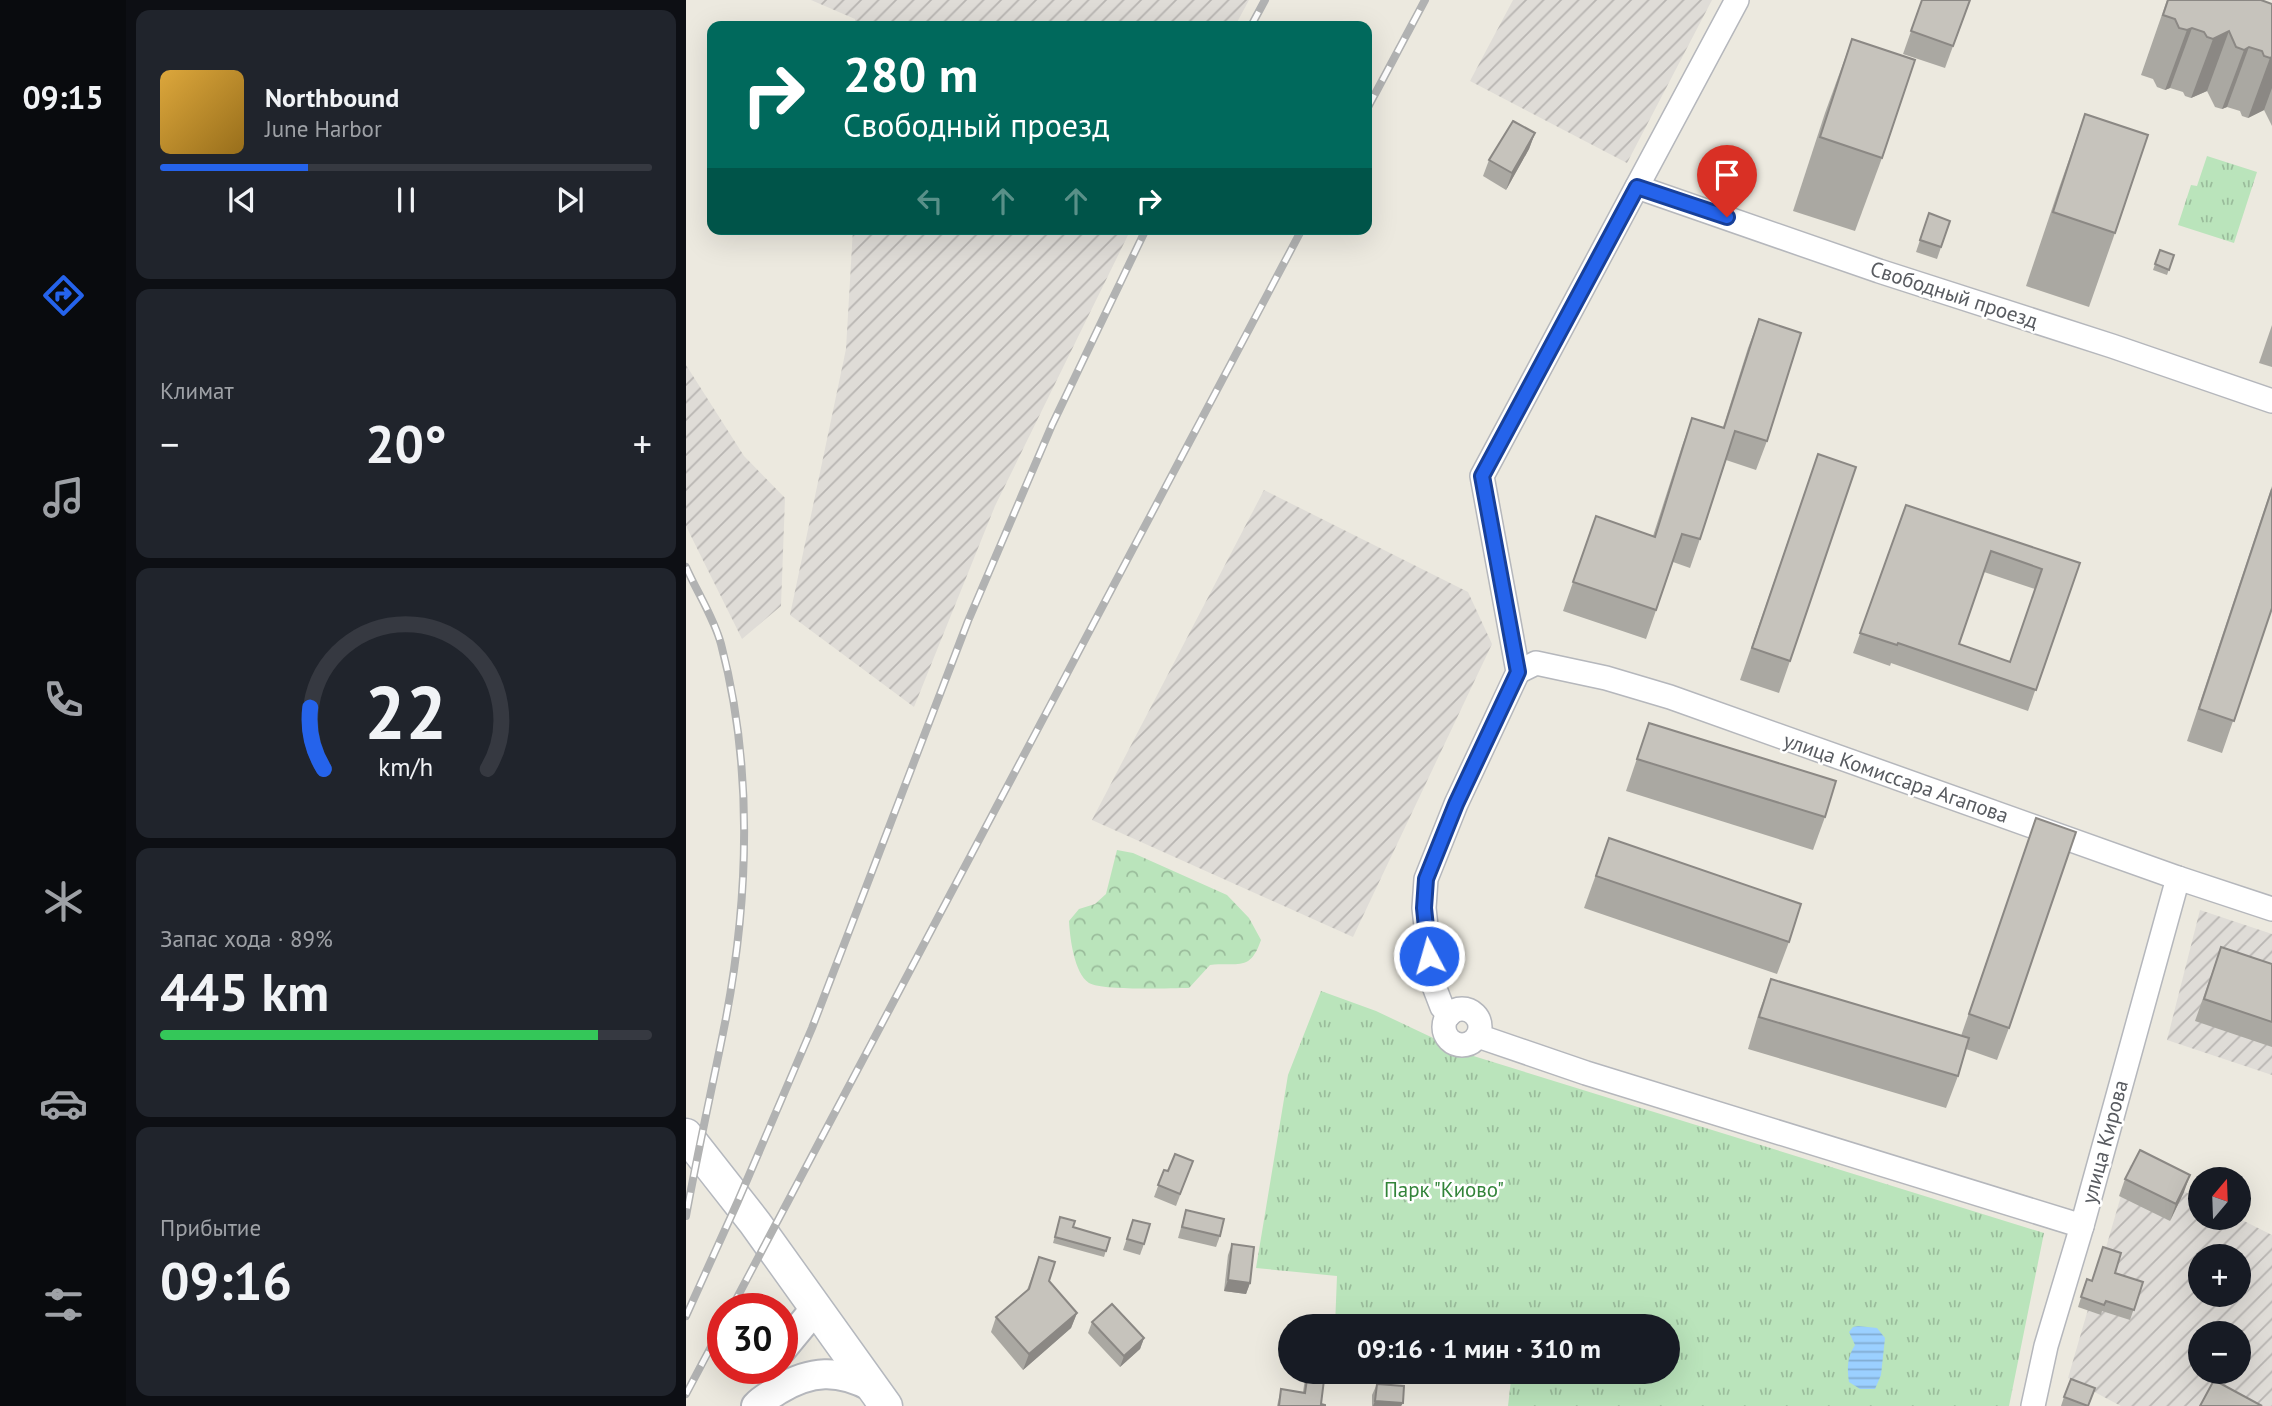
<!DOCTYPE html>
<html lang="ru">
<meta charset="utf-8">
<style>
body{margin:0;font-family:"PT Sans",sans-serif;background:#20242c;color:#f1f3f6;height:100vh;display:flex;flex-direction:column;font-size:26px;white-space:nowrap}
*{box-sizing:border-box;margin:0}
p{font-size:23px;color:#9ea1a6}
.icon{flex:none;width:38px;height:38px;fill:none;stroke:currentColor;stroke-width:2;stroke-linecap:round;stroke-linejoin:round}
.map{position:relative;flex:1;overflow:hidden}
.drawer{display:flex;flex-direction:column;gap:10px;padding:10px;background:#0d0f14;width:560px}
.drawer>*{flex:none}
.top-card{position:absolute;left:21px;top:21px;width:665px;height:214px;border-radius:14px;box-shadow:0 7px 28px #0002;background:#00695c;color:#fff;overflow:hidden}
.needle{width:46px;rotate:19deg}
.tools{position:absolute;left:1502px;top:1167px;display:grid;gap:14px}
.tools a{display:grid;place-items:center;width:63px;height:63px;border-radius:50%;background:#171b24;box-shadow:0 7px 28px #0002;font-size:35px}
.speed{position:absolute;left:21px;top:1293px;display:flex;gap:14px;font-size:35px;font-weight:700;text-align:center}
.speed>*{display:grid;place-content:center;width:91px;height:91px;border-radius:50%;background:#171b24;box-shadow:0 7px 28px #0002;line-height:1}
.speed .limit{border:10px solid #d22;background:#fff;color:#111}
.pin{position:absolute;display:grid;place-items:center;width:60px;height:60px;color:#fff;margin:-72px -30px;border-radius:50% 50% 50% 0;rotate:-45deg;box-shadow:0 0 7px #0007}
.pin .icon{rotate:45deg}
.me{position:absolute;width:77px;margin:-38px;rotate:354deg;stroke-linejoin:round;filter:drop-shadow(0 0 5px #0008)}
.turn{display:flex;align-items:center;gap:24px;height:147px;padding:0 21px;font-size:32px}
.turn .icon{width:91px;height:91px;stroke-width:2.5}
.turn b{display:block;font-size:49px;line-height:60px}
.lanes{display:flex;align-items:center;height:66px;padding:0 21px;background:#0003;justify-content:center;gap:35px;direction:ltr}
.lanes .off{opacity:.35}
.big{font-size:52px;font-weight:800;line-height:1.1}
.drawer .tile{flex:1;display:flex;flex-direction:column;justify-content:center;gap:10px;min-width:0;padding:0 24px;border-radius:14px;background:#20242c}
.drawer .dial{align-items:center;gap:0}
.dial svg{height:182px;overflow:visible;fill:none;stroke:#363941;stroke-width:7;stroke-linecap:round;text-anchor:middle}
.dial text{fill:#f1f3f6;stroke:none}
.song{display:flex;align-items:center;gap:21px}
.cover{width:84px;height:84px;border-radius:10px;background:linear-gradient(135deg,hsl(40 70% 55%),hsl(40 70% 35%))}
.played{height:7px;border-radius:4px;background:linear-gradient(90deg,#2563eb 30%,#363941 30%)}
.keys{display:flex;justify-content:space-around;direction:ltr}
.heat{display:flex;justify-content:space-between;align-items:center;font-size:38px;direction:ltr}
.charge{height:10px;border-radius:5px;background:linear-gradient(90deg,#34c759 89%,#363941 0)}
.trip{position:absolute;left:592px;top:1314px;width:402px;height:70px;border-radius:35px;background:#171b24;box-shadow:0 7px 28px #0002;font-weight:800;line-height:70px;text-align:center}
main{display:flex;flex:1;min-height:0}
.tabs{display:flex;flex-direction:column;width:126px;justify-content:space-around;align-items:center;background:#090b0e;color:#9ea1a6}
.tabs .icon{width:49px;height:49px}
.tabs .current{color:#2563eb}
.tabs b{font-size:32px;color:#f1f3f6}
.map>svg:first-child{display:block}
.industrial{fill:url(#industrial-furrows);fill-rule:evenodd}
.forest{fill:url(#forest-crowns)}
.park{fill:url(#park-tufts)}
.water{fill:url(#water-rules)}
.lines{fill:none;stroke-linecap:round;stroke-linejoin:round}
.minor-casing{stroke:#b5b7bc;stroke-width:26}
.tertiary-casing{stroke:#b5b7bc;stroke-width:32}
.secondary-casing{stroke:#b5b8be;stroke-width:35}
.minor{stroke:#fff;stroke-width:23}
.tertiary{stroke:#fff;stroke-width:28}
.secondary{stroke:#fff;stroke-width:32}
.rail-casing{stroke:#b1b2b2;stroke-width:8}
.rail{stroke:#fff;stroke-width:5;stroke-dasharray:16;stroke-linecap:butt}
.wall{fill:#aaa8a2;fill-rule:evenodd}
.shaded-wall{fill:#8b8884}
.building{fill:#c6c3bc;stroke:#8b8884;stroke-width:2;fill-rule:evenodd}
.route-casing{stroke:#184099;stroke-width:18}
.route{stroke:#2563eb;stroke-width:12}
.labels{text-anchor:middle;stroke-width:5;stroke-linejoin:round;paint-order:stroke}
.street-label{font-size:21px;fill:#585b60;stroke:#fff}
.park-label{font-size:21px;fill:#33843a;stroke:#fff}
</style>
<main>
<nav class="tabs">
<b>09:15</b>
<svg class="icon current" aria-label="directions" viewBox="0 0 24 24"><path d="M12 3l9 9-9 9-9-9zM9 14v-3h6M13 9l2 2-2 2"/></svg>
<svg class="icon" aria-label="music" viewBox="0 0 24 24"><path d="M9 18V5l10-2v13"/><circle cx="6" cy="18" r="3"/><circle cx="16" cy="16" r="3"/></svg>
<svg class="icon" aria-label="phone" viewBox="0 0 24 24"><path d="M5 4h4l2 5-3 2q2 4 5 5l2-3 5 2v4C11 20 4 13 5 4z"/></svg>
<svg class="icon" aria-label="climate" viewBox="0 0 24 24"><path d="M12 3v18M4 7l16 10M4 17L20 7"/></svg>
<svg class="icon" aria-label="car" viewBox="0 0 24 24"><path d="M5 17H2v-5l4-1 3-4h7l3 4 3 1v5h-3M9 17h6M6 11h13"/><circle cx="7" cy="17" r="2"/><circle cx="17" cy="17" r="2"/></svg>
<svg class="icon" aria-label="filters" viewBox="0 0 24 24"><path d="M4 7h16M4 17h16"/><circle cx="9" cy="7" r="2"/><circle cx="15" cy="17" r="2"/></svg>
</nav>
<section class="drawer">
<div class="tile">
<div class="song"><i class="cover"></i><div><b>Northbound</b><p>June Harbor</p></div></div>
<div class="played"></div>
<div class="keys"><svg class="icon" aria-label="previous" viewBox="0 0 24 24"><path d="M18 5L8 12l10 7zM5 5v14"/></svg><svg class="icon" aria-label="pause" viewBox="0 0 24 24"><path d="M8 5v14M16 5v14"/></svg><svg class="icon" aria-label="next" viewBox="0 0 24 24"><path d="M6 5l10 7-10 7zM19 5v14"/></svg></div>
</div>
<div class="tile"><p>Климат</p>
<div class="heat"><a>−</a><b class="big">20°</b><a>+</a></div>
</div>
<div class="tile dial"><svg viewBox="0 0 100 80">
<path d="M14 69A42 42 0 1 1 86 69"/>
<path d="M14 69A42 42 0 0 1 8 42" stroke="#2563eb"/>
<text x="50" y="56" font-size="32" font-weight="700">22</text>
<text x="50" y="72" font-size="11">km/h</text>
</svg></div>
<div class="tile"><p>Запас хода · 89%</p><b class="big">445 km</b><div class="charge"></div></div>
<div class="tile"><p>Прибытие</p><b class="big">09:16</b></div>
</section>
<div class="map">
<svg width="1586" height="1406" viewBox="0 0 1586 1406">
<defs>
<pattern id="industrial-furrows" width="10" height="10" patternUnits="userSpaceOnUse" patternTransform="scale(1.75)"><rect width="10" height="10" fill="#dfdcd7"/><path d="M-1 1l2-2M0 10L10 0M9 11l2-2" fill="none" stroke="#b8b5b2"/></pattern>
<pattern id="forest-crowns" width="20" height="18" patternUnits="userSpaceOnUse" patternTransform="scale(1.75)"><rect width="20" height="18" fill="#bae4bb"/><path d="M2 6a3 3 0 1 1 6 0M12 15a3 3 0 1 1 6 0" fill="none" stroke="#9abc9b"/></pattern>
<pattern id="park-tufts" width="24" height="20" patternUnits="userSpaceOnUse" patternTransform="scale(1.75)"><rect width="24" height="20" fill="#bae4bb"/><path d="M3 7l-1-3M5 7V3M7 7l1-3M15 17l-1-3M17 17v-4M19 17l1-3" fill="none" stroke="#9abc9b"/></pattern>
<pattern id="water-rules" width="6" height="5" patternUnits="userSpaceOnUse" patternTransform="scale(1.75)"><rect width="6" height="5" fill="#9bd0ff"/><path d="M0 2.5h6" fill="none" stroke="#81acd2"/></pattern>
</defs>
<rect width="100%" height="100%" fill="#ece9df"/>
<g class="industrial">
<polygon points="125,0 563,0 549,26 169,26 169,19"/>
<polygon points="827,0 1026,0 941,163 784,81"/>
<polygon points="167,229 445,229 309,506 228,707 104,615 160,349"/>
<polygon points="0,365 58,456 99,498 95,606 56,639 0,526"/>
<polygon points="578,490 782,592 806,644 667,937 406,820"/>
<polygon points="1514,910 1586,934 1586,1075 1481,1040"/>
<path d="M1444,1165l70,34v19h38l34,17v171h-151l-53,-28zM1514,1256h38v39h-38zM1514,1334h38v38h-38z"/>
</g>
<path class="forest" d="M431,850l16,3 94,42 22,23 12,22c-11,32 -22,22 -51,25l-21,23c-20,0 -86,3 -100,-5 -15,-10 -19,-45 -20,-62l10,-12 16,-5 11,-10z"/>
<g class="park">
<polygon points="1521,156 1571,172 1548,243 1492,225 1505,185 1511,186"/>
<polygon points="635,991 690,1011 781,1054 1358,1233 1323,1406 822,1406 825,1380 724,1372 982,1372 982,1326 649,1326 651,1276 570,1268 602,1075"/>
</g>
<path class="water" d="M1172,1326l19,2 8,10 -4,37 -6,14h-15l-11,-7c-2,-14 -2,-25 6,-37l-6,-13 4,-5z"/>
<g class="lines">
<defs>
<g id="minor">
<polyline points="951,187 1193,271 1426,346 1586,401"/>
<polyline points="832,672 850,663 920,678 984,697 1492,878 1586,909"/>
<circle cx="776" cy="1027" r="18"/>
<polyline points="763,1015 756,1007 746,981 738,908 740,879 770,804 832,672 796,476 1051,0"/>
<polyline points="792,1036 900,1073 1396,1226"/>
<polyline points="1347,1406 1360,1346 1396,1226 1492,878"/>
</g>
<g id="tertiary">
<polyline points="96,1349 129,1309"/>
<path d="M70,1406c6,-7 15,-11 22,-16 33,-20 60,-21 94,-3"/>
</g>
<polyline id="secondary" points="0,1135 69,1223 200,1406"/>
</defs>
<use href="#minor" class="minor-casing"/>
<use href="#tertiary" class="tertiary-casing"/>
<use href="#secondary" class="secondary-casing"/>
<use href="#minor" class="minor"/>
<use href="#tertiary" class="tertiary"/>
<use href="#secondary" class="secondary"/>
<defs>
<g id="rail">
<polyline points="565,26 579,0"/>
<polyline points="681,109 739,0"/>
<path d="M0,567c11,25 28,51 35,77 32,121 28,252 5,374 -13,66 -28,132 -40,198"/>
<polyline points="45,1309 616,229"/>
<polyline points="0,1316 52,1201 126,1028 282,621 366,425 460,229"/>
<polyline points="0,1394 37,1324"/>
</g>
</defs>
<use href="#rail" class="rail-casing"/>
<use href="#rail" class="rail"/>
</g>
<g class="wall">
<polygon points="1236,0 1284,0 1259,68 1217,54"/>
<polygon points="1481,0 1575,0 1586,4 1586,126 1578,110 1562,118 1556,116 1554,111 1541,107 1536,109 1529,107 1521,91 1505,98 1499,96 1497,92 1484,88 1479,90 1471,87 1467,79 1455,75"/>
<polygon points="1166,39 1196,158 1169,231 1107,211 1139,113"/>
<polygon points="1399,114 1429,233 1403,307 1340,286 1373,188"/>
<polygon points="849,133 843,149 820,190 797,176 803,160"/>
<polygon points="1243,213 1264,221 1251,259 1230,252"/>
<polygon points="1474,250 1488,255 1481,275 1467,270"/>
<polygon points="1073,319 1081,441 1070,470 1040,460 1014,539 1004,568 987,562 960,639 877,611 910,516 967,536 996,446 1006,418 1037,427 1062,348"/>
<polygon points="1586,325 1586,367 1573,363"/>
<polygon points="1132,454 1104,661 1093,693 1054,680"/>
<polygon points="1586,486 1586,608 1536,753 1501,741"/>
<path d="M1220,505l174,58 -52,148 -137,-48 -1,3 -37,-13zM1298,572l51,17 -25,73 -51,-18z"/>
<polygon points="963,723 1139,817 1127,850 940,791"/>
<polygon points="1350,818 1323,1028 1311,1060 1280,1049 1272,1076 1260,1108 1062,1049 1073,1012 1085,979 1275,1036"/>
<polygon points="923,838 1103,942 1091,974 898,908"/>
<polygon points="1535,947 1586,964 1586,1047 1509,1021"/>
<polygon points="507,1161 490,1206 468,1197 478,1170 482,1171"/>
<polygon points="1439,1179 1498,1192 1484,1221 1433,1196"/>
<polygon points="500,1210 534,1236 530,1247 492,1238"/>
<polygon points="374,1217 387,1227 424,1238 418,1257 367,1243"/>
<polygon points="447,1220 458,1244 454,1255 437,1250"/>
<polygon points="546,1244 564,1283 560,1294 538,1291 542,1255"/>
<polygon points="353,1257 363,1281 391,1313 385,1328 337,1370 305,1332 310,1317 341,1290"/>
<polygon points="1429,1273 1457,1282 1444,1320 1416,1311 1415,1315 1392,1307 1401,1279 1406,1281"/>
<polygon points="406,1322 458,1338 454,1349 434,1367 402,1333"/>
<polygon points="620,1372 639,1372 635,1404 639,1406 591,1406 595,1389 617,1392"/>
<polygon points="691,1384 717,1403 715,1406 686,1406 686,1395"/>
<polygon points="1378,1397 1403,1406 1375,1406"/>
</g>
<g class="shaded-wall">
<polygon points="1506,28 1484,88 1479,90 1501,30"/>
<polygon points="1543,31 1521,91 1505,98 1527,39"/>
<polygon points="1563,47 1541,107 1536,109 1558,50"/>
<polygon points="1586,57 1586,88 1578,110 1562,118 1584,58"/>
<polygon points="849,133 843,149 820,190 826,173"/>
<polygon points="1504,1175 1498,1192 1484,1221 1490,1204"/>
<polygon points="542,1280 564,1283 560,1294 538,1291"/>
<polygon points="391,1313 385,1328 337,1370 343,1354"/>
<polygon points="458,1338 454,1349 434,1367 438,1356"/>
<polygon points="689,1401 717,1403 715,1406 687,1406"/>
</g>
<g class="building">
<polygon points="1236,0 1284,0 1267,46 1225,31"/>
<polygon points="1482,0 1575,0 1586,4 1586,57 1584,58 1578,56 1576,51 1563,47 1558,50 1550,47 1543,31 1527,39 1521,37 1518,32 1506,28 1501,30 1493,28 1489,19 1477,15"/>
<polygon points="1166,39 1229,60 1196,158 1134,137"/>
<polygon points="1399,114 1462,135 1429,233 1367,212"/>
<polygon points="827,121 849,133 826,173 803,160"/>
<polygon points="1243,213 1264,221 1255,247 1234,240"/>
<polygon points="1474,250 1488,255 1483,270 1469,264"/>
<polygon points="1073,319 1115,333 1081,441 1049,431 1014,539 996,534 970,610 887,582 910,516 969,537 1006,418 1038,428"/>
<polygon points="1132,454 1170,467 1104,661 1066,648"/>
<polygon points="1586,489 1586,608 1548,721 1513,709"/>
<path d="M1220,505l174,58 -44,127 -138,-47 -1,2 -37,-12zM1305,551l51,18 -32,93 -51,-18z"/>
<polygon points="963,723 1150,781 1139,817 951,759"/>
<polygon points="1350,818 1390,832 1323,1028 1283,1014"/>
<polygon points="923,838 1115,904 1103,942 910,876"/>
<polygon points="1535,947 1586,964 1586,1022 1518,999"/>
<polygon points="1085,979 1283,1038 1272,1076 1073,1017"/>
<polygon points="1454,1150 1504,1175 1490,1204 1439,1179"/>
<polygon points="489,1154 507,1161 494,1194 472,1185 478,1170 482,1171"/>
<polygon points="500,1210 538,1219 534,1236 496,1227"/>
<polygon points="374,1217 389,1221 387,1227 424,1238 420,1251 369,1237"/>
<polygon points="447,1220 464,1224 458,1244 441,1239"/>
<polygon points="546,1244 568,1247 564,1283 542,1280"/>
<polygon points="1417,1247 1435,1253 1429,1273 1457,1282 1448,1310 1420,1301 1418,1305 1395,1297 1401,1279 1406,1281"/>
<polygon points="353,1257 369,1262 363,1281 391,1313 343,1354 310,1317 343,1289"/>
<polygon points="426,1304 458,1338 438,1356 406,1322"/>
<polygon points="622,1372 639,1372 635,1404 639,1405 639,1406 593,1406 595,1389 619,1393"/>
<polygon points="1385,1379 1409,1388 1402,1406 1378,1397"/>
<polygon points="1528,1380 1576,1406 1514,1406"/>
<polygon points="691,1384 718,1386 717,1403 689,1401"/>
</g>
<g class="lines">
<defs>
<polyline id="route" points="743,956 738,908 740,879 770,804 832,672 796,476 951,187 1041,217"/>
</defs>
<use href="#route" class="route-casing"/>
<use href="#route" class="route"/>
</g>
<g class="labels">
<g class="street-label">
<text transform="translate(1268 295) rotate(18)" y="7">Свободный проезд</text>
<text transform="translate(1210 778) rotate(19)" y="7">улица Комиссара Агапова</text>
<text transform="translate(1419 1142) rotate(-75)" y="7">улица Кирова</text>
</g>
<g class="park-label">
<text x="758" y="1197">Парк "Киово"</text>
</g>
</g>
</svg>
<div class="tools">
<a><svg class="needle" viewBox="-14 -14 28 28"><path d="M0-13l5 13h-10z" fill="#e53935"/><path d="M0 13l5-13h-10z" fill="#9ea1a6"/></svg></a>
<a>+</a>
<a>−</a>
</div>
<div class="speed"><div class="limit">30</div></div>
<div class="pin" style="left:1041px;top:217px;background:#d93025"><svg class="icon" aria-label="arrive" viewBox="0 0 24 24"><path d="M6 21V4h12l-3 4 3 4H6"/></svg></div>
<svg class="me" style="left:743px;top:956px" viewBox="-20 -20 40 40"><circle r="17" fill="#2563eb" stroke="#fff" stroke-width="3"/><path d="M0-11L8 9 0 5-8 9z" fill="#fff"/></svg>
<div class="trip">09:16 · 1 мин · 310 m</div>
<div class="top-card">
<div class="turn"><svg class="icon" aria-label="right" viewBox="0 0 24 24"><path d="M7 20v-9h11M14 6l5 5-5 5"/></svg><div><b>280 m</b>Свободный проезд</div></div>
<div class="lanes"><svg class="icon off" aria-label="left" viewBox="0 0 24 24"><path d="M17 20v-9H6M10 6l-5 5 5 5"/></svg><svg class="icon off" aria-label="ahead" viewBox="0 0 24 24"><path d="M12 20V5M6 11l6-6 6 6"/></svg><svg class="icon off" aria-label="ahead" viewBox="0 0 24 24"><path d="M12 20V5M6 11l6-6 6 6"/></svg><svg class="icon" aria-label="right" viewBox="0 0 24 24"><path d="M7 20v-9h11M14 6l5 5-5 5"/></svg></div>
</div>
</div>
</main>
